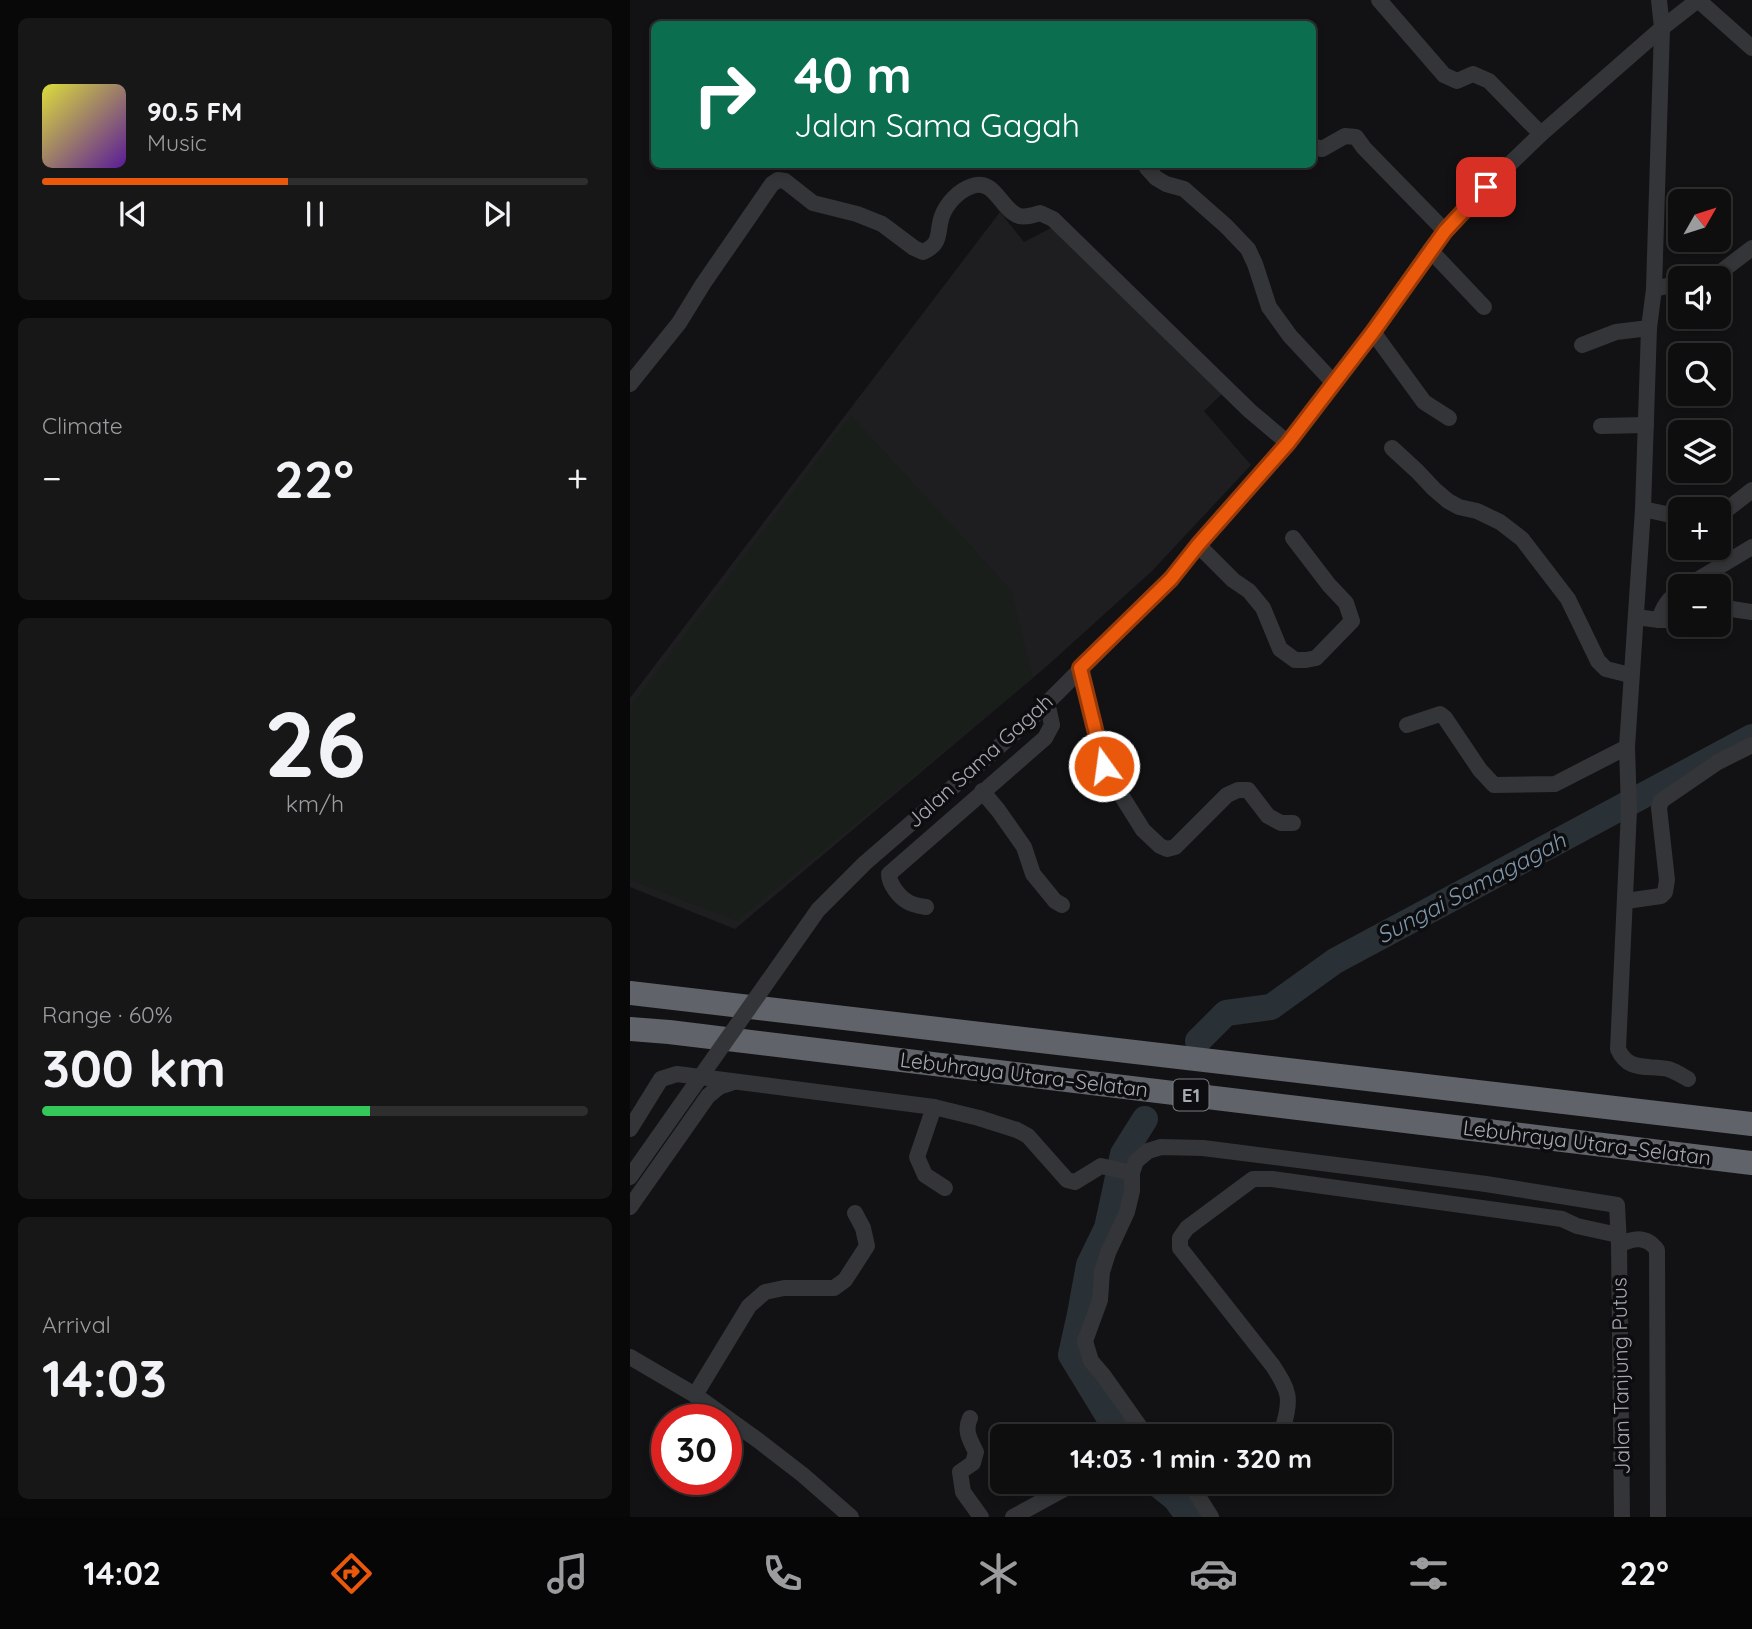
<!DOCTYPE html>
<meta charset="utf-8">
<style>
body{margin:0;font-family:Quicksand,sans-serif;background:#171718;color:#f1f3f6;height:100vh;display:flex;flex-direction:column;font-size:26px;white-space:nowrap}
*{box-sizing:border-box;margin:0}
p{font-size:23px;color:#9b9c9e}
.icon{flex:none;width:38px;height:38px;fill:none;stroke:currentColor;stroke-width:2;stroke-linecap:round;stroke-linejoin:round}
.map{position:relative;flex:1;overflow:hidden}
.panel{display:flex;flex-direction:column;gap:18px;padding:18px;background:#080808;width:630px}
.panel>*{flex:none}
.banner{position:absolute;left:21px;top:21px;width:665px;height:147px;border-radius:10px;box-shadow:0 4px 10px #0003,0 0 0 2px #2e2e2f;background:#0b6e4f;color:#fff;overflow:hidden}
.needle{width:46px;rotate:51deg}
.controls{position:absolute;left:1038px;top:189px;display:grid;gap:14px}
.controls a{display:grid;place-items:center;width:63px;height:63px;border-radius:10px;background:#0e0e0f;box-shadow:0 4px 10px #0003,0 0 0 2px #2e2e2f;font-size:35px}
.speed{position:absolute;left:21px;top:1404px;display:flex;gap:14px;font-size:35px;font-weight:700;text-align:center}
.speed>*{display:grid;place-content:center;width:91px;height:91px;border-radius:50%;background:#0e0e0f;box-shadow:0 4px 10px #0003,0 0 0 2px #2e2e2f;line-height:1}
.speed .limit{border:10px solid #d22;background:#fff;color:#111}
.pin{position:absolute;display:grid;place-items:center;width:60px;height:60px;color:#fff;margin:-30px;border-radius:14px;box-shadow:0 4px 10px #0006}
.me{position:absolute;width:77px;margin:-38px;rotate:346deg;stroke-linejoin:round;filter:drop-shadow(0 0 5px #0008)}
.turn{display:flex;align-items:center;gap:24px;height:147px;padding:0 28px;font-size:32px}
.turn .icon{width:91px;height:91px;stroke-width:2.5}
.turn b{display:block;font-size:49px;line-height:60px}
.big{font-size:52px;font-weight:700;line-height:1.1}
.panel .tile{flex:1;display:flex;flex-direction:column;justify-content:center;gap:10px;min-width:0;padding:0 24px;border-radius:10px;background:#171718}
.panel .dial{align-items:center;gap:0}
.dial b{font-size:91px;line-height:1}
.song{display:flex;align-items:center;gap:21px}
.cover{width:84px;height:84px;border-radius:10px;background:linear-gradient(135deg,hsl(60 70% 55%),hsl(270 70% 35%))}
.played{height:7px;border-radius:4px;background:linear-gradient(90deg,#ea580c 45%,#2e2e2f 45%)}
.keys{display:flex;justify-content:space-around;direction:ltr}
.heat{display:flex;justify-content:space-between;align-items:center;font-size:38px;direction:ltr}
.charge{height:10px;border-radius:5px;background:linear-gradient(90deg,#34c759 60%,#2e2e2f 0)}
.trip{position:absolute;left:360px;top:1424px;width:402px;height:70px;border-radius:10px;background:#0e0e0f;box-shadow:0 4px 10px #0003,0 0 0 2px #2e2e2f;font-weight:700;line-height:70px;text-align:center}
.dock{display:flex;height:112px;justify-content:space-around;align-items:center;background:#060606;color:#9b9c9e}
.dock .icon{width:49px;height:49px}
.dock .current{color:#ea580c}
.dock b{font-size:32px;color:#f1f3f6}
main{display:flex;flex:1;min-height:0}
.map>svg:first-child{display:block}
.built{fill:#1e1e21}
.green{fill:#191e1a}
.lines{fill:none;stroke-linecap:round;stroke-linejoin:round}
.river{stroke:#2a3136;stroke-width:26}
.minor{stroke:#343538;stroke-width:16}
.highway{stroke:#606369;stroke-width:24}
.minor-bridge{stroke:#343538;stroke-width:16}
.route-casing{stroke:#983908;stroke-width:18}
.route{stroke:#ea580c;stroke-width:12}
.labels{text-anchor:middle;stroke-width:7;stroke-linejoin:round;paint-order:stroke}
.shield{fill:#0d0d0f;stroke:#777b82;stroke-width:2}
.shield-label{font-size:19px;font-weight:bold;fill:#a5aab3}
.street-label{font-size:21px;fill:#a5aab3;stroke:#0d0d0f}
.water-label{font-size:23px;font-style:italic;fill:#7e97ac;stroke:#0d0d0f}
</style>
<main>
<section class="panel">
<div class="tile">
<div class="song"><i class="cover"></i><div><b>90.5 FM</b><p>Music</p></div></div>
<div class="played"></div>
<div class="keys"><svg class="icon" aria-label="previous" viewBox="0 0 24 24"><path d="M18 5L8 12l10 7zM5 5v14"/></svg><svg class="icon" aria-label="pause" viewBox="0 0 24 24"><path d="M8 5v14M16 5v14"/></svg><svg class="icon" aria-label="next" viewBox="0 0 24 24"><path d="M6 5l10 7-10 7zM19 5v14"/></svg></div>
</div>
<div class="tile"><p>Climate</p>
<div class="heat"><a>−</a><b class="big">22°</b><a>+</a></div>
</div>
<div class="tile dial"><b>26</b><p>km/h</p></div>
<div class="tile"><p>Range · 60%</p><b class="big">300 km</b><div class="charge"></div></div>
<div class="tile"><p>Arrival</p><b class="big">14:03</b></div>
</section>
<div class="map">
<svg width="1122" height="1517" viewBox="0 0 1122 1517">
<rect width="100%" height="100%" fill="#121214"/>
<polygon class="built" points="370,212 394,242 421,228 593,393 574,411 621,465 522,571 417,666 105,929 0,887 0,698"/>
<polygon class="green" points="221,415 381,590 403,678 107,921 0,880 0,707"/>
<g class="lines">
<g class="river">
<polyline points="568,1041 596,1013 641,1007 705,961 1122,737"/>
<polyline points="491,1437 441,1355 450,1314 459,1265 477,1228 493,1154 515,1119"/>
<polyline points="525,1482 545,1498 559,1517"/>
</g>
<g class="minor">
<polyline points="749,0 814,75 827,81 843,74 859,81 911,134"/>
<path d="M1029,0l3,28 -8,261 -5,39 -6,181 -16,238 2,63 -11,239c10,23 29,16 50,20 7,2 13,6 20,10"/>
<polyline points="1068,0 1122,48"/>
<polyline points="682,146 692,149 715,136 726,137 734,148 815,231"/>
<polyline points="517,164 517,168 526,178 536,184 554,189 596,226 618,249 625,264 639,307 660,336 703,382"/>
<polyline points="800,250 854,307"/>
<polyline points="1070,278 1088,274 1122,248"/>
<polyline points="1024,289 1050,283"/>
<polyline points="743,332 794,402 819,418"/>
<polyline points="952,345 986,332 1019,328"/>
<path d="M0,384l49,-61 24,-39 69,-100 6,-4 7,1 28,22 44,11 25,10 32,24 9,4c20,-9 13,-19 19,-36 5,-13 16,-25 30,-30 23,-8 29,24 47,30 7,2 15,-1 21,-3l13,6 197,192 38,32"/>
<polyline points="971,426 1016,425"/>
<polyline points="762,448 787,471 804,489 818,501 829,507 847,511 870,522 892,539 938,599 968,661 976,669 1000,675"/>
<polyline points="1013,509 1050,517"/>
<polyline points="1088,512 1099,508 1122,490"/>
<polyline points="568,545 603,580 619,591 633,608 650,649 665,660 676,660 686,658 722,621 716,603 699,585 663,538"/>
<polyline points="1057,586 1122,547"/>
<polyline points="1088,613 1102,609 1122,612"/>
<polyline points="1006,617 1029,620 1050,620"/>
<path d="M1029,620c4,-13 9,-21 21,-29"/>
<polyline points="450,668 473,766 513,830 530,846 537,849 545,847 597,795 608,790 618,790 638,816 651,823 663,823"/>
<polyline points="777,725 810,714 815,718 850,770 864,785 925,784 997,747"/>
<polyline points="346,767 407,713 541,579 568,545 658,443 743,332 800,250 815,231 856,187 911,134 1032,28 1068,0"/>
<polyline points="352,791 368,810 394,847 403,874 425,901 432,905"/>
<polyline points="996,901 1031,896 1035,892 1037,880 1029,808 1031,801 1088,762 1122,745"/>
<path d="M296,907c-6,-1 -13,-2 -18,-5 -9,-5 -19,-18 -19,-28l156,-136 7,-13 -5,-23"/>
<polyline points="304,1107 287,1157 295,1175 315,1188"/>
<polyline points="0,1129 31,1079 47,1074 304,1107 349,1118 387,1130 398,1136 437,1180 445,1182 471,1166 502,1173"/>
<polyline points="0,1207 78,1096 89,1087 104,1082"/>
<path d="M989,1245c15,-8 28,-9 38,5l1,267"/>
<polyline points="0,1357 65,1395 129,1441 173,1475 221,1517"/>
<polyline points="65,1395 119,1306 135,1292 154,1288 204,1288 215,1280 237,1246 233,1228 225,1213"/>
<path d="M340,1418c-6,13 0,22 6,34l-3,11 -13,9 3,20 18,25"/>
<polyline points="517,1437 473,1375 461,1361 455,1341 470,1300 472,1272 478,1253 497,1212 502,1191 502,1173 506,1161 518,1151 531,1147 573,1148 856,1184 987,1205 989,1245 992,1517"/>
<path d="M637,1437l16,-10c9,-29 6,-36 -10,-61l-93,-118v-10l7,-10 66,-49h19l290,40 15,7 41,9"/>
<polyline points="558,1482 561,1485 581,1517"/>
<polyline points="383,1517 436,1488"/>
</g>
<g class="highway">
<polyline points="0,993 1122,1124"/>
<polyline points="0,1029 39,1032 1122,1163"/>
</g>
<polyline class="minor-bridge" points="0,1177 188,910 235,863 346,767"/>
</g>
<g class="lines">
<defs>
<polyline id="route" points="474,766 450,668 541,579 568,545 658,443 743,332 815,231 856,187"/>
</defs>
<use href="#route" class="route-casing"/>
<use href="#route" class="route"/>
</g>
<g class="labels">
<rect class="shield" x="543.5" y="1079.5" width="35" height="31" rx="5"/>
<g class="shield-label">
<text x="561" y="1102">E1</text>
</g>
<g class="street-label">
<text transform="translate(350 761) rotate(-42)" y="7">Jalan Sama Gagah</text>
<text transform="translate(394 1075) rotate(7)" y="7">Lebuhraya Utara–Selatan</text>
<text transform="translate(957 1143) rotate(7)" y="7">Lebuhraya Utara–Selatan</text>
<text transform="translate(991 1376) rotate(-91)" y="7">Jalan Tanjung Putus</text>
</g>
<g class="water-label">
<text transform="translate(841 888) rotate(-28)" y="8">Sungai Samagagah</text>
</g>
</g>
</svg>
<div class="controls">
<a><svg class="needle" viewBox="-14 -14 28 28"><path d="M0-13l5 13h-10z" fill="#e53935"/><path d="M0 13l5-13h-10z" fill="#9b9c9e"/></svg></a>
<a><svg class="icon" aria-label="sound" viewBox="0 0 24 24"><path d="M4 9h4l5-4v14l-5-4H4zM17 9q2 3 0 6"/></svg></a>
<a><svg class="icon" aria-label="search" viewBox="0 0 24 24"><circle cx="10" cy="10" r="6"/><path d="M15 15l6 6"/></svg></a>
<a><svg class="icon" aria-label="layers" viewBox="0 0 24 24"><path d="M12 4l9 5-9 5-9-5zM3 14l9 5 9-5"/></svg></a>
<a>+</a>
<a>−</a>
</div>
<div class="speed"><div class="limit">30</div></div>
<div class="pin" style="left:856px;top:187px;background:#d93025"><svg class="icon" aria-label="arrive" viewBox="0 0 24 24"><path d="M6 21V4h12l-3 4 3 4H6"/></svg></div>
<svg class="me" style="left:474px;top:766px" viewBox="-20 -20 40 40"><circle r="17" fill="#ea580c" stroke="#fff" stroke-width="3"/><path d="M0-11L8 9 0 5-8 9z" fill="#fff"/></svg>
<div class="trip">14:03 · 1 min · 320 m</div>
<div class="banner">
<div class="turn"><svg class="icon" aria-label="right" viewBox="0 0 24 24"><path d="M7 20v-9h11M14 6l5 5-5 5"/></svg><div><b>40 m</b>Jalan Sama Gagah</div></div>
</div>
</div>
</main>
<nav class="dock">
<b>14:02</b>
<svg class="icon current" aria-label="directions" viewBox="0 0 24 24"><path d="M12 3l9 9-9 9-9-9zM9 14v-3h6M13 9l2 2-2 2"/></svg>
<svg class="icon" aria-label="music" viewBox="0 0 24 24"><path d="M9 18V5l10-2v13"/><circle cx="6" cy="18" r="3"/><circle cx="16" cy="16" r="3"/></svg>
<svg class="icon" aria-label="phone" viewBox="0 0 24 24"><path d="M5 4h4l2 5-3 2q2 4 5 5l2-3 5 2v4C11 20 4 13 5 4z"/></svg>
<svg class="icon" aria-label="climate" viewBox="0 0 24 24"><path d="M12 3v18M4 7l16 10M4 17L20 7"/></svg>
<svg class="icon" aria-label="car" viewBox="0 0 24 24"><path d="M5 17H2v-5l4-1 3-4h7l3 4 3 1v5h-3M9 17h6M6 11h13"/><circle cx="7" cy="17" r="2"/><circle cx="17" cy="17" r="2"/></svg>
<svg class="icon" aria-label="filters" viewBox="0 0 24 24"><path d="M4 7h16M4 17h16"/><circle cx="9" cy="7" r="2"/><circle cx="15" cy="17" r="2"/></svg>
<b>22°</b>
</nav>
